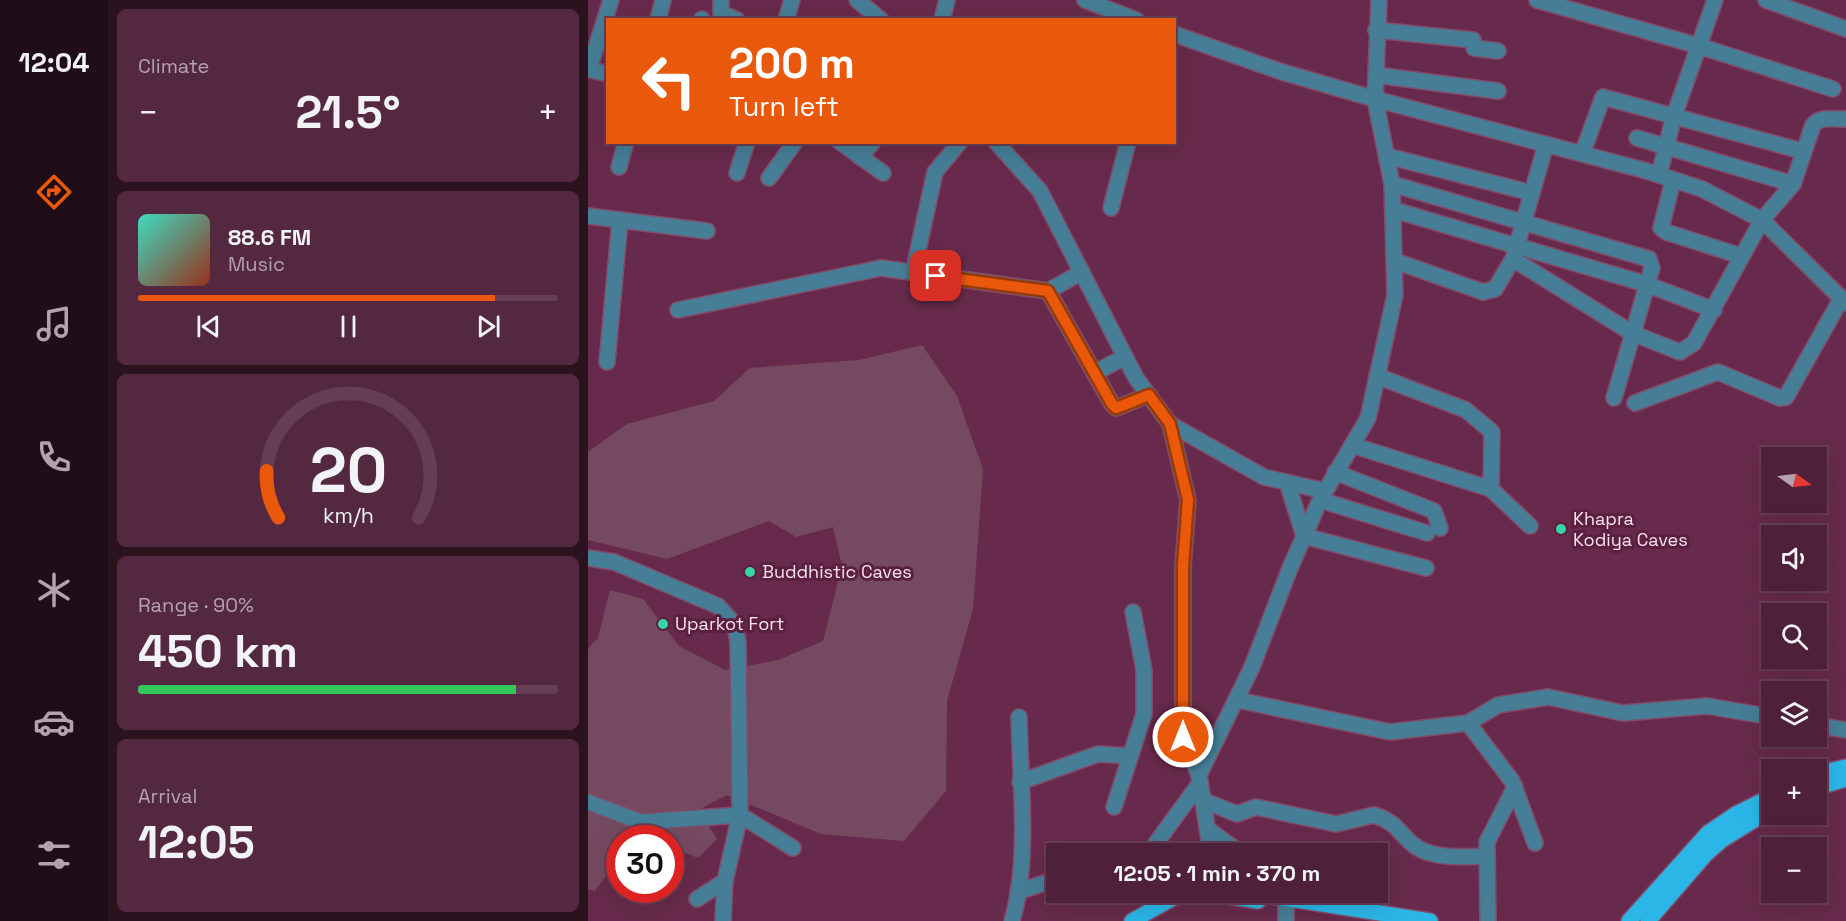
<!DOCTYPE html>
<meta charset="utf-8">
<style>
body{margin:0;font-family:"Space Grotesk",sans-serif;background:#552841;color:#f1f3f6;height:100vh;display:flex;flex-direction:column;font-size:22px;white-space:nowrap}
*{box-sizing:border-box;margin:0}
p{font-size:20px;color:#b3a3ae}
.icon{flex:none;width:33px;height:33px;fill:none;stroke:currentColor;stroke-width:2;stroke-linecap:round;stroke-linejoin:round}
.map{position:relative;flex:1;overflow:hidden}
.sheet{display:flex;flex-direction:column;gap:9px;padding:9px;background:#2b121f;width:480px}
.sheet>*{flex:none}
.hud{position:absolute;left:18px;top:18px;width:570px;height:126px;border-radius:0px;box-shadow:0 6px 24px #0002,0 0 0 2px #653e53;background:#ea580c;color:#fff;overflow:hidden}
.needle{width:39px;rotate:104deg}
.controls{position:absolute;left:1173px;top:447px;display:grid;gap:12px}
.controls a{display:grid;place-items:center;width:66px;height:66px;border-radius:0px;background:#4e2039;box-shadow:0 6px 24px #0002,0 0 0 2px #653e53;font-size:30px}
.speed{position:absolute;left:18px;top:825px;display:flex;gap:12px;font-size:30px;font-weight:700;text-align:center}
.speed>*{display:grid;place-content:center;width:78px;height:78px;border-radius:50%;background:#4e2039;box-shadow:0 6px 24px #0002,0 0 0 2px #653e53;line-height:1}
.speed .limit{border:9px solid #d22;background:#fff;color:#111}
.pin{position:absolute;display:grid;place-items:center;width:51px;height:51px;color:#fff;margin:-26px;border-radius:12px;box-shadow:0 3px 9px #0006}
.me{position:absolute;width:66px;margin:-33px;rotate:0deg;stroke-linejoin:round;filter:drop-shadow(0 0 4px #0008)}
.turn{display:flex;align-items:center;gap:21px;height:126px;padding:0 24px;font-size:27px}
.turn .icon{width:78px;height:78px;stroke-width:2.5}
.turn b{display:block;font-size:42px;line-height:51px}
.big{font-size:45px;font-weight:800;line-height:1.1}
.sheet .widget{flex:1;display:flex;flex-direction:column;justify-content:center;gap:9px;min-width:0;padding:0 21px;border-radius:9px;background:#552841}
.sheet .dial{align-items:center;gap:0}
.dial svg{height:156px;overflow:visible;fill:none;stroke:#653e53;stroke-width:7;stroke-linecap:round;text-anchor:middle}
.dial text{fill:#f1f3f6;stroke:none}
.song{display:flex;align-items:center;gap:18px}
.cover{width:72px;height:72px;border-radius:9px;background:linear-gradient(135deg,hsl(170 70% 55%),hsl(10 70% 35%))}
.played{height:6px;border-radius:3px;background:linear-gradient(90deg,#ea580c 85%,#653e53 85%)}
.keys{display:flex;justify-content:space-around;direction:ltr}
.heat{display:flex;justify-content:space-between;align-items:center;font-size:33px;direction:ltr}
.charge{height:9px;border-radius:4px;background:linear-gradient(90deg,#34c759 90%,#653e53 0)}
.trip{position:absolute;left:458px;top:843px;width:342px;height:60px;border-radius:0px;background:#4e2039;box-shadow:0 6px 24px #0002,0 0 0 2px #653e53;font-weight:800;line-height:60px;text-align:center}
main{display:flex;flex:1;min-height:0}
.dock{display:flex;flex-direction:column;width:108px;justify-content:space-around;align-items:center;background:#1f0d17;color:#b3a3ae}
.dock .icon{width:42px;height:42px}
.dock .selected{color:#ea580c}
.dock b{font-size:27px;color:#f1f3f6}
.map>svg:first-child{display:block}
.green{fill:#754a60}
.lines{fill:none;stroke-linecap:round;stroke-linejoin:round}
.minor-casing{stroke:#824b69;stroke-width:18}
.major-casing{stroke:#824b69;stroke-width:18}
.minor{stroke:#467e97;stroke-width:15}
.major{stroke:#2bb6e8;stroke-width:15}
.route-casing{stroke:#983908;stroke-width:15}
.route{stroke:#ea580c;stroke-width:10}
.poi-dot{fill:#37d4a6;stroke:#5b1f41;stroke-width:2}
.labels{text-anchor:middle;stroke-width:6;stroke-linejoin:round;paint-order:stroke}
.poi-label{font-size:18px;fill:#fae2ed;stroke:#5b1f41;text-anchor:start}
</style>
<main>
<nav class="dock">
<b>12:04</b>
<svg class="icon selected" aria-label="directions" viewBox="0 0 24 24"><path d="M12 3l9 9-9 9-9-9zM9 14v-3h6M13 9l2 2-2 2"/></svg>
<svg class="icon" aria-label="music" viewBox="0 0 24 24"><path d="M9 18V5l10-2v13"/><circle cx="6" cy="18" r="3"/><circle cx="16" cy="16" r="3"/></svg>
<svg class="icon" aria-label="phone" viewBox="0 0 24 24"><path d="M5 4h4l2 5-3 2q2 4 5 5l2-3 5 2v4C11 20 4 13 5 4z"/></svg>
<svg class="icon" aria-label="climate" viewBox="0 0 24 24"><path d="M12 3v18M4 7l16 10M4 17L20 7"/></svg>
<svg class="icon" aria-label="car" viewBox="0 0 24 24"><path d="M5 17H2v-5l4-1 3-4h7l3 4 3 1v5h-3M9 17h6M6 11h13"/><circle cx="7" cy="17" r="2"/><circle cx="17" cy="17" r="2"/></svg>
<svg class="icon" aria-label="filters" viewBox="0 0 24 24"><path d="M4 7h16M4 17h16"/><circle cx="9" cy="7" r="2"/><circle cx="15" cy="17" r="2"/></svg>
</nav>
<section class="sheet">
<div class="widget"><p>Climate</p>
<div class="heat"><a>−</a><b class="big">21.5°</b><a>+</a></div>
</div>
<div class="widget">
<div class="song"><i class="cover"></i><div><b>88.6 FM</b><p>Music</p></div></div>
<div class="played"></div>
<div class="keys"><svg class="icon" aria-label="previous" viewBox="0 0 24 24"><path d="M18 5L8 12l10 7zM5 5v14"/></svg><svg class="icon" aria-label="pause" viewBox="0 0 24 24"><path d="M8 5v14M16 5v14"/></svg><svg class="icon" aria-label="next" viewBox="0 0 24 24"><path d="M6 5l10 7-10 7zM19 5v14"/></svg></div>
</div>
<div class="widget dial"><svg viewBox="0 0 100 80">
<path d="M14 69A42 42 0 1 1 86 69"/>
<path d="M14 69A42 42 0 0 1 8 45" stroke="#ea580c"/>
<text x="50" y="56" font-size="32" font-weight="700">20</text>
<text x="50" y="72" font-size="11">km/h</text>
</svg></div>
<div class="widget"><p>Range · 90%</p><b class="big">450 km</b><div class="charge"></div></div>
<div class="widget"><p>Arrival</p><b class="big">12:05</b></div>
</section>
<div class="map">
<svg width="1258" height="921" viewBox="0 0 1258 921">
<rect width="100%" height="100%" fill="#682a4c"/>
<polygon class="green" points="334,345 369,396 395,469 385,609 359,701 358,791 316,841 233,834 139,795 110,810 129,839 110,858 83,847 82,838 32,838 31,858 7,891 0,889 0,649 10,638 22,590 55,599 91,646 137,670 190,660 235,641 254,566 245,527 208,537 181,521 79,559 0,540 0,452 39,424 126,401 162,368 271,360"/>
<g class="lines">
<defs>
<g id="minor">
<polyline points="133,0 133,13 149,20"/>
<polyline points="269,0 293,20"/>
<polyline points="497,0 548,20"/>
<polyline points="949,0 1111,46 1245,89"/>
<polyline points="1178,0 1258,29"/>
<polyline points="70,20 75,0"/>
<polyline points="113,20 114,19"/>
<polyline points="198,20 204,0"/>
<polyline points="354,20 359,0"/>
<polyline points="788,30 885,40 886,48 910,51"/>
<polyline points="586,34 691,71 787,99 1059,171 1114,189 1174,220 1258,303"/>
<polyline points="0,69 20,74"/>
<polyline points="1,69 23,0"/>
<polyline points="788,75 910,91"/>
<polyline points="1049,138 1205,184"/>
<polyline points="252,142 295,173"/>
<polyline points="408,142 452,191 548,378 582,424 676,477 737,491"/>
<polyline points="994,154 1015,97 1214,151"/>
<polyline points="799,156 944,193"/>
<polyline points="272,157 285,142"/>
<polyline points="31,167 38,142"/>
<polyline points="149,173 159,142"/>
<polyline points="1071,175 1086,116 1127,0"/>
<polyline points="181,178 207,142"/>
<polyline points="1085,180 1073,228 1078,232 1153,256"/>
<polyline points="804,184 1061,259 1064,268 1026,398"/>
<polyline points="523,208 540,142"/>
<polyline points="806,210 1058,284 1126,310"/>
<polyline points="0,216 119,231"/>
<path d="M925,259l119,74 48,19 14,-9 68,-123 31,-36 20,-59c8,-10 21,-5 33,-6"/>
<polyline points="807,261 895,292 907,289 925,259 958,144"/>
<polyline points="325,273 347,172 372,142"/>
<polyline points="460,291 524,404 528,408 561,395"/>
<polyline points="90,310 293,268 460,291 494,272"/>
<polyline points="19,362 32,220"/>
<polyline points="506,373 537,357"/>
<polyline points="789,376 878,410 904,432 903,489 942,526"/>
<polyline points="1047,403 1130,372 1192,398 1198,397 1252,301"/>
<polyline points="582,424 600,500 595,566 595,737 611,775 623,854"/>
<polyline points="764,445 903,489"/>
<polyline points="747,472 846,511 852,528"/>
<polyline points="699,482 716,536 838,568"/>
<polyline points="732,500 839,533"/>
<polyline points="0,558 26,562 130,606 147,625 150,642 152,815 205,848"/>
<polyline points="650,700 802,732 880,723 910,705 960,697 1035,713 1119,706 1184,717"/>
<polyline points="880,723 924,781 947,843"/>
<polyline points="1228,725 1258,730"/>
<polyline points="611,775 664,667 702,568 732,500 780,418 807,295 804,184 787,99 791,0"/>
<polyline points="432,782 510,754 542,756"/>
<path d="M614,800l35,14 19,-7 80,17 38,-9c25,7 27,23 44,33 18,11 48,9 69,8"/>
<polyline points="0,802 53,822 152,815 137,881 135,921"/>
<polyline points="526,807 556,714 556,670 545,612"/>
<polyline points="621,830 654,854"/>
<polyline points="560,854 612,783"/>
<polyline points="430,892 468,879"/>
<polyline points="109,899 137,881"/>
<polyline points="698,906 698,921"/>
<path d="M424,921c18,-61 8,-140 7,-204"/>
<polyline points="900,921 899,842 927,787"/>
</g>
<g id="major">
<polyline points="1228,774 1258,767"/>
<polyline points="1228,788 1258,779"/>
<polyline points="614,892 670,901"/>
<polyline points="658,892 842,921"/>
<polyline points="544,921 585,898 612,892"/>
<polyline points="1041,921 1120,833 1148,814 1184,796"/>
<polyline points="1060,921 1117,855 1134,840 1184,809"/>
</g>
</defs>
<use href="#minor" class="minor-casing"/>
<use href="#major" class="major-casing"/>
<use href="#minor" class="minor"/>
<use href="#major" class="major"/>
</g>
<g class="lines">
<defs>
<polyline id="route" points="348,276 460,291 524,404 528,408 561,395 582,424 600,500 595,566 595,737"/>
</defs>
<use href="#route" class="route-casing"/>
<use href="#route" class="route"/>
</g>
<g class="poi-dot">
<circle cx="973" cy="529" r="6"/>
<circle cx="162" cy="572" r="6"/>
<circle cx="75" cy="624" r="6"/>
</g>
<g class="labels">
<g class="poi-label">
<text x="985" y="525">Khapra<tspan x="985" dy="21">Kodiya Caves</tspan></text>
<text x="174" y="578">Buddhistic Caves</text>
<text x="87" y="630">Uparkot Fort</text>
</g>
</g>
</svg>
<div class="controls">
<a><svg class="needle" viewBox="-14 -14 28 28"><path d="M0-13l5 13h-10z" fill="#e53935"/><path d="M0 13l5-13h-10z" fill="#b3a3ae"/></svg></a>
<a><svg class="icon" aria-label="sound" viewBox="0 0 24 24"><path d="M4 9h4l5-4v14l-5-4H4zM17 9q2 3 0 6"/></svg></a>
<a><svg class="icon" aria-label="search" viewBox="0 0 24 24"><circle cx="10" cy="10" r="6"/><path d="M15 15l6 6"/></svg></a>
<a><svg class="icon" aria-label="layers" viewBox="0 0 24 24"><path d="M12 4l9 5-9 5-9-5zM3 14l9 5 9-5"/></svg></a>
<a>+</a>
<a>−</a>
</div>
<div class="speed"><div class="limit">30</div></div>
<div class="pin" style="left:348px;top:276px;background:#d93025"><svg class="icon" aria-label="arrive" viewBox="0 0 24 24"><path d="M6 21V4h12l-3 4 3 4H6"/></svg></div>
<svg class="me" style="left:595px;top:737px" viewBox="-20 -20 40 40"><circle r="17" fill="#ea580c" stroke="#fff" stroke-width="3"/><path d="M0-11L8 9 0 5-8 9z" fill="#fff"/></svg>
<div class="trip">12:05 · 1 min · 370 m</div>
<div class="hud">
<div class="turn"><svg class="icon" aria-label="left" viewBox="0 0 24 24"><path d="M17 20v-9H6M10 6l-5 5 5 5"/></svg><div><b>200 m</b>Turn left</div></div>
</div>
</div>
</main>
